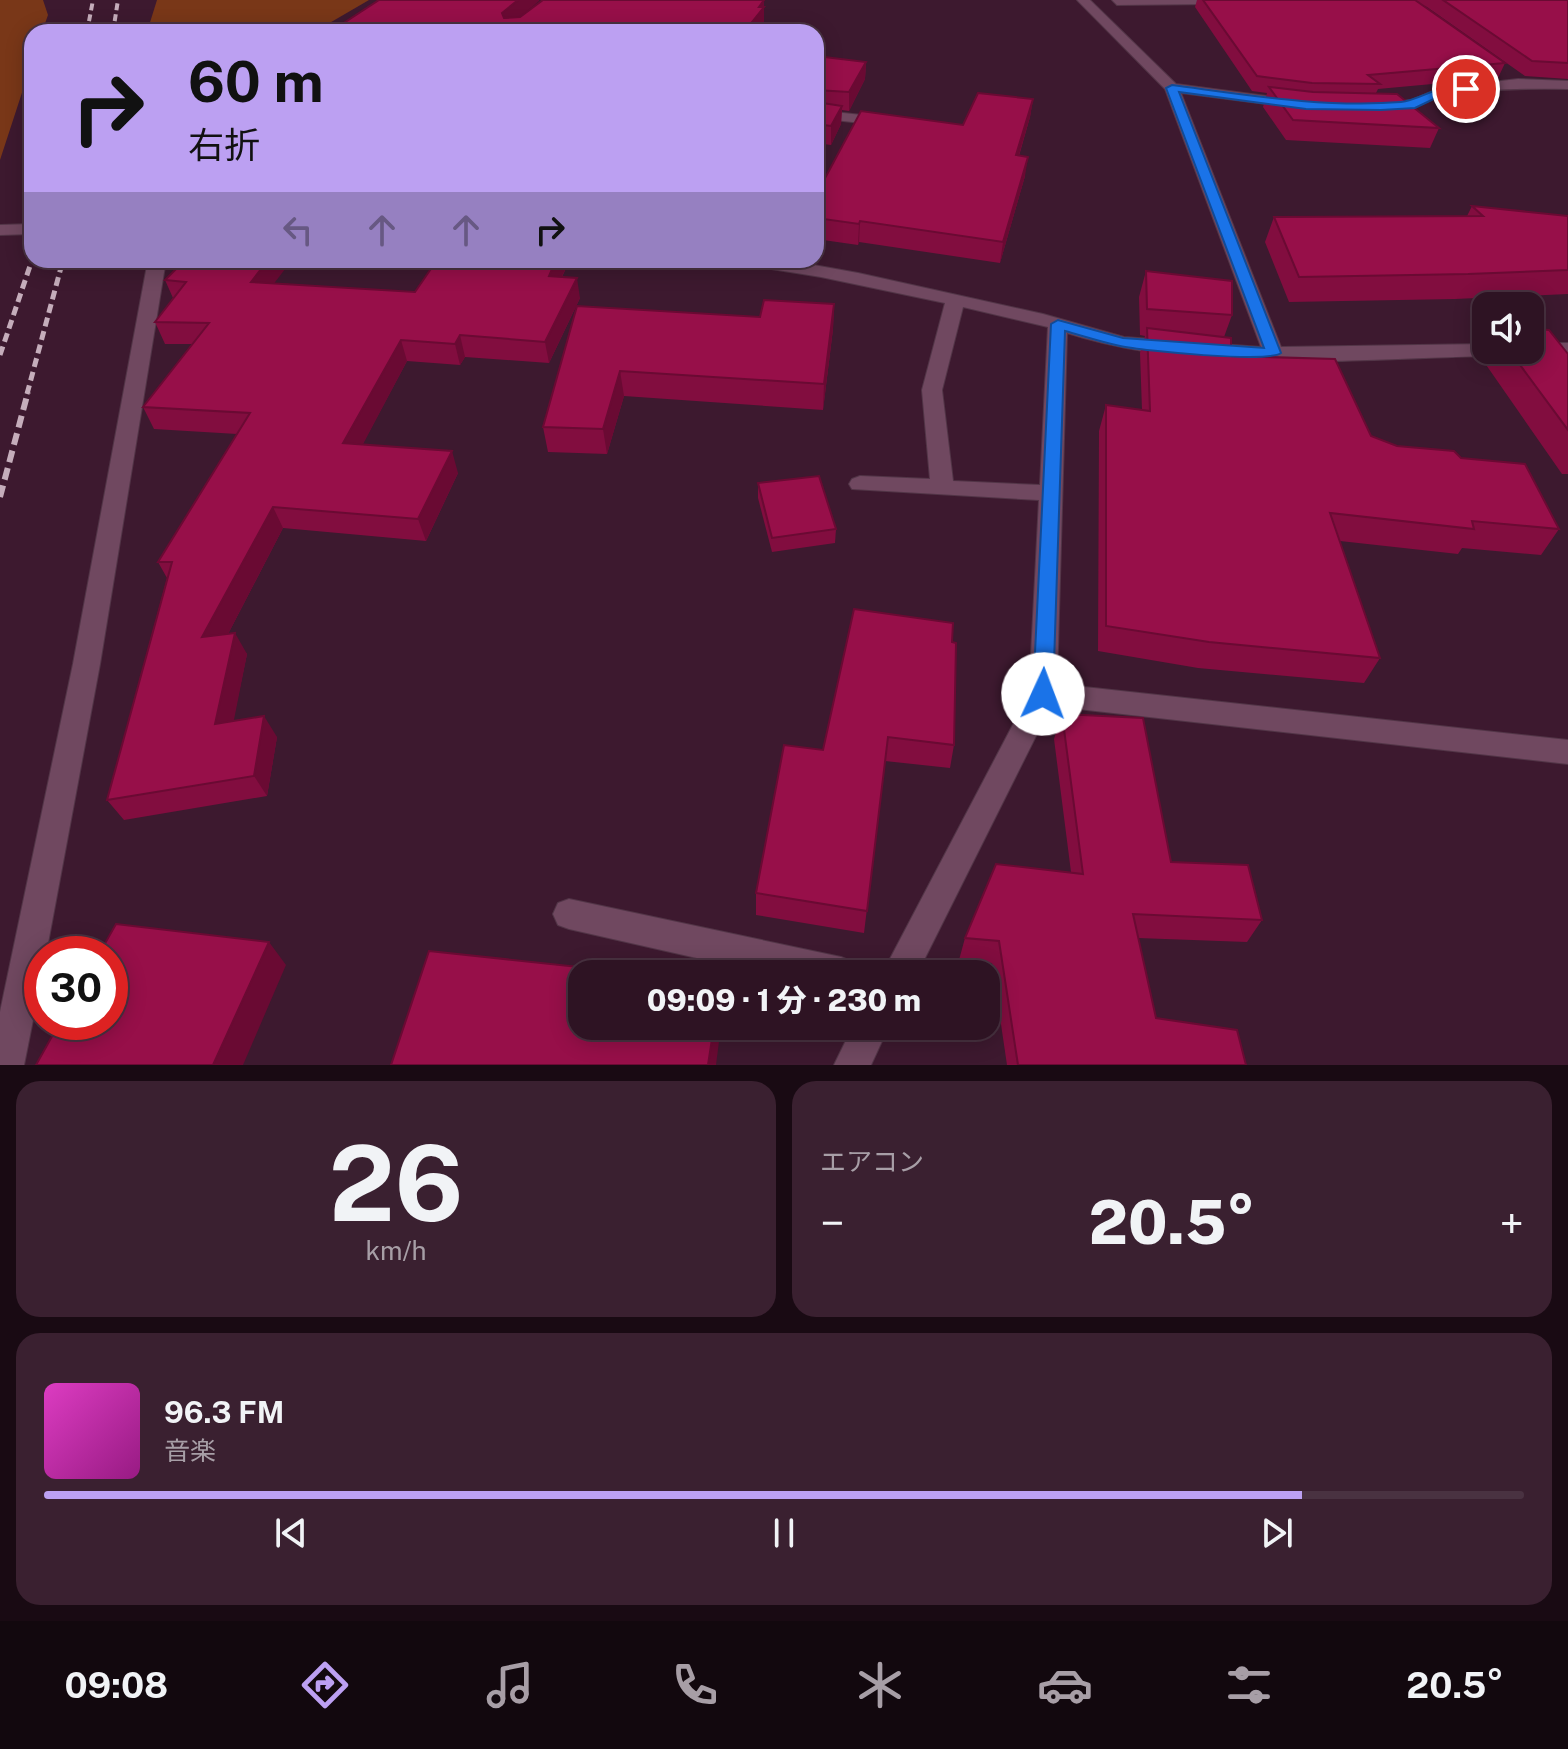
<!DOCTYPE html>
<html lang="ja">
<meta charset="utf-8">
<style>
body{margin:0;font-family:"Public Sans","Noto Sans JP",sans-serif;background:#3a2030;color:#f1f3f6;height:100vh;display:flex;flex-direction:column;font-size:30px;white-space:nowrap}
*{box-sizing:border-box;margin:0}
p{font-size:26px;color:#a79ea6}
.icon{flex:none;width:44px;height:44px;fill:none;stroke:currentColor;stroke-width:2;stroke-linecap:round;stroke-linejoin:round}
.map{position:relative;height:1065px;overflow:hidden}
.side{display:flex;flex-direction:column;gap:16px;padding:16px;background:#190a13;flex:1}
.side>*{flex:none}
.top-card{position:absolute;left:24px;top:24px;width:800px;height:244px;border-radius:24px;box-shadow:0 4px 20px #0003,0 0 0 2px #493241;background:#bca0f2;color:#111;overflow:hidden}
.controls{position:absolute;left:1472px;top:292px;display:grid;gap:16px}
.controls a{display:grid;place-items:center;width:72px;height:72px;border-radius:16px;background:#2e1323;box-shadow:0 4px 20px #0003,0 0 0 2px #493241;font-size:40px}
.speed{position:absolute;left:24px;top:936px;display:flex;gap:16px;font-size:40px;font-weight:700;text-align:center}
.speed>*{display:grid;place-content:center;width:104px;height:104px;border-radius:50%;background:#2e1323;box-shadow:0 4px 20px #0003,0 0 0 2px #493241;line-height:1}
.speed .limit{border:12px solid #d22;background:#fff;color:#111}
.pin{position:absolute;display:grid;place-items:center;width:68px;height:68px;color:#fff;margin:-34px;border:4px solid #fff;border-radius:50%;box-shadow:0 2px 8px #0007}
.me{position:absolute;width:88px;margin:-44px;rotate:2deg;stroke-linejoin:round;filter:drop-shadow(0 0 6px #0008)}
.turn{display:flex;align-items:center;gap:28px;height:168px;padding:0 32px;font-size:36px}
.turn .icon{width:104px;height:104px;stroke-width:2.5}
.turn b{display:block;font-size:56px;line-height:68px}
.lanes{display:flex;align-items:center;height:76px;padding:0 32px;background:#0003;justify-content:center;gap:40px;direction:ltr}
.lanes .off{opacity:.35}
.big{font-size:60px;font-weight:800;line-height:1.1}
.side .widget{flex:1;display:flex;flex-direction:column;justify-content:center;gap:12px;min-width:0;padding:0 28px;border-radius:24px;background:#3a2030}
.side .dial{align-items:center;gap:0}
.dial b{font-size:104px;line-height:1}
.song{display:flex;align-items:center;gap:24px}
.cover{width:96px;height:96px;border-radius:12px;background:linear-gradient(135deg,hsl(310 70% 55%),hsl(310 70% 35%))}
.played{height:8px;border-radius:4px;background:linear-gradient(90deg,#bca0f2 85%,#493241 85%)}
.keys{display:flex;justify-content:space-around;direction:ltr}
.heat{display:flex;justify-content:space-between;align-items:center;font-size:44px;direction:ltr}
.side .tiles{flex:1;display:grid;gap:16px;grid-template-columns:1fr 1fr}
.widget:last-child{grid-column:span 2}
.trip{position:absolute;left:568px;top:960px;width:432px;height:80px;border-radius:24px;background:#2e1323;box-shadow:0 4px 20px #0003,0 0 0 2px #493241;font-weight:800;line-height:80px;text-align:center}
.menu{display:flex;height:128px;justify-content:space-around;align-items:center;background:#12080e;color:#a79ea6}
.menu .icon{width:56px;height:56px}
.menu .selected{color:#bca0f2}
.menu b{font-size:36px;color:#f1f3f6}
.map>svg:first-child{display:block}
.forest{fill:#793718}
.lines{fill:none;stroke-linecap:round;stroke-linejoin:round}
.minor-casing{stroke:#523547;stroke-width:2}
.minor{fill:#704860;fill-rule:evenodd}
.rail-far2{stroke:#c5adbb;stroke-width:4;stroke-dasharray:7 4;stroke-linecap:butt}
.rail-far1{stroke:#c5adbb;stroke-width:5;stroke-dasharray:9 5;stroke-linecap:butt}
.rail{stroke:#c5adbb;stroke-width:6;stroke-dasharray:12 6;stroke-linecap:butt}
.wall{fill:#820d3f}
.shaded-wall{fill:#6a0a33}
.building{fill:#970f49;stroke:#6a0a33;stroke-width:2}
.route{fill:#1a73e8;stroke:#114b97;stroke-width:2}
</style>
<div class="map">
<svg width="1568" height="1065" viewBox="0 0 1568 1065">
<rect width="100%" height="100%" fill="#3d192f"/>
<g class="forest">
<polygon points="0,0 43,0 48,15 42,32 32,32 32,62 0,160"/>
<polygon points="157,0 369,0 314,32 147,32"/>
</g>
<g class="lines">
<defs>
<g id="minor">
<path d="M1077,0h13l86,84 121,16 7,4 -7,4 -116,-15 100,254 205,-3v6h11l-10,6c-135,3 -289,19 -420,-23l-10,351 511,56v24l-517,-58 -134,268h-35l147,-280 10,-194 -187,-11 -3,-5 3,-5 8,-3 70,3 -8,-89 23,-87 -124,-26 -75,-12 -9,-5h49l72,13 185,41 81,23 137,10 -96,-258zM963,307l85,20 -8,158 -87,-4 -11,-91z"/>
<polygon points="1112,0 1220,0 1214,4 1117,5"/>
<path d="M1518,79l50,2v8c-41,-1 -79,0 -120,6 -20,3 -57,28 -77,12l7,-4 34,-3 28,-12z"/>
<polygon points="816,110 889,118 896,122 889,126 816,118"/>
<polygon points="32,224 32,234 0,235 0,225"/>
<polygon points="148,260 166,260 100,664 46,954 42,954 42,975 24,1065 0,1065 0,1012 73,664"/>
<polygon points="1530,343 1568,343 1568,355 1523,353 1521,350 1530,350"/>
<polygon points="569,899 841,957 853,962 858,974 767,974 569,929 558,925 553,914 558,903"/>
<polygon points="853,1026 889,1026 871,1065 834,1065"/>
</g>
</defs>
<use href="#minor" class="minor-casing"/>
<use href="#minor" class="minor"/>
<g class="rail-far2">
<polyline points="87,32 93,0"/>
<polyline points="113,32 118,0"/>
</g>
<g class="rail-far1">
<polyline points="0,355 32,260"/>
<polyline points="27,394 63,260"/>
</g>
<polyline class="rail" points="0,497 28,392"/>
</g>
<g class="wall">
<polygon points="1197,0 1568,0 1568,79 1525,76 1427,7 1422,5 1505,63 1498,78 1378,89 1376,93 1439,128 1430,148 1286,140 1263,107 1267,93 1252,91 1195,7"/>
<polygon points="816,56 866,62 865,79 849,111 842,110 841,124 831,145 816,143"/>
<polygon points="1033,99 1030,117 1019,156 1025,176 1000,263 859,242 858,245 816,239 816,195 963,125"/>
<polygon points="1472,206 1568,216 1568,294 1455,299 1289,302 1265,242 1274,217 1467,216"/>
<polygon points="437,260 570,260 562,277 580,298 549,363 465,357 460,365 407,361 362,445 458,473 426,541 283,528 228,634 247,654 233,721 277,737 267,796 124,820 107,800 167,578 158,562 237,434 154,429 143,407 192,344 165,344 155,322 173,298 165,280 274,283 415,292"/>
<polygon points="1146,271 1232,315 1224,337 1231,356 1371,436 1397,446 1461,458 1559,529 1541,555 1462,548 1458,554 1340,541 1380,658 1364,683 1198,668 1098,651 1099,431 1106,405 1142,410 1140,353 1145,336 1140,335 1139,297"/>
<polygon points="834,304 833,329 823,410 624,396 607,454 548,452 543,427 577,306 760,317"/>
<polygon points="1530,307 1541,321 1537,329 1568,354 1568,474 1562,474 1482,359 1488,350 1530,350"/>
<polygon points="758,483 836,529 835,543 772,552 758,498"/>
<polygon points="952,642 954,745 950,768 885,761 864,933 756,915 756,893 823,750"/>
<polygon points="1062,714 1171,862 1262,920 1247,942 1138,938 1156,1018 1246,1065 1007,1065 992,963 959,960 965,938 1071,872 1054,739"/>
</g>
<g class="shaded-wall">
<polygon points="518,0 539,0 539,1 505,30 502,13"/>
<polygon points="764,0 764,24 758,32 744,32 759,7"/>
<polygon points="866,62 865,79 849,111 849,92"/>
<polygon points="1033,99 1030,117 1013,175 1016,155"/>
<polygon points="842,106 841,124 831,145 831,126"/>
<polygon points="1028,157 1025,176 1000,263 1003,242"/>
<polygon points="860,221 859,242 858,245 859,224"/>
<polygon points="268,260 292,260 259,303 251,282"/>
<polygon points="556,260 570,260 552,296 549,276"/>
<polygon points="577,278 580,298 549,363 545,342"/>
<polygon points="834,304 833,329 823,410 824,384"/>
<polygon points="460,335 465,357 460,365 455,344"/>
<polygon points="401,340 407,361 352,465 343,443"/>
<polygon points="620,371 624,396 607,454 603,429"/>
<polygon points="452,451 458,473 426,541 418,519"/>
<polygon points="273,507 283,528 215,659 202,637"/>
<polygon points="235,633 247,654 229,745 215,724"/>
<polygon points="264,716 277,737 267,796 254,776"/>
<polygon points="269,942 286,965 243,1065 213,1065"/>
<polygon points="714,1026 721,1026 716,1065 708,1065"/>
</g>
<g class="building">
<polygon points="379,0 518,0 502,13 504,18 520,17 543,0 764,0 759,7 764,7 744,32 330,32"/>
<polygon points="1203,0 1415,0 1505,63 1368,75 1380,84 1312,83 1257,76"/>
<polygon points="1443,0 1568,0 1568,63 1532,61"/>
<polygon points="816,56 866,62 849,92 816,90"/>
<polygon points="1269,87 1313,92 1397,94 1439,128 1293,120"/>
<polygon points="978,93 1033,99 1016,155 1028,157 1003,242 860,221 859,224 816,218 816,195 861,111 963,125"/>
<polygon points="816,102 842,106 831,126 816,124"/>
<polygon points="1472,206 1568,216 1568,270 1468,274 1299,277 1274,217 1483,216"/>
<polygon points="185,260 268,260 251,282 415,292 437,260 556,260 549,276 577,278 545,342 460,335 455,344 401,340 343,443 452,451 418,519 273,507 202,637 235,633 215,724 264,716 254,776 107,800 172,562 158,562 250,413 143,407 209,323 155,322 186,282 165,280"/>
<polygon points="1146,271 1232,281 1232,315 1147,309"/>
<polygon points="764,300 834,304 824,384 620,371 603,429 543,427 577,306 760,317"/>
<polygon points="1530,307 1541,321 1534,322 1536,329 1549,330 1568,354 1568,430 1509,350 1530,350"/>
<polygon points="1147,328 1231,338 1231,356 1335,359 1371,436 1397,446 1454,451 1461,458 1525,464 1559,529 1472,521 1474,529 1330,513 1380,658 1209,642 1106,626 1106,405 1150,411"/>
<polygon points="819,476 836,529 772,538 758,483"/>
<polygon points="854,609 953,623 952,642 956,643 954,745 888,737 867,911 756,893 784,745 823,750"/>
<polygon points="1062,714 1143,718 1171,862 1248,865 1262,920 1133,914 1156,1018 1237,1030 1246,1065 1018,1065 999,941 965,938 996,864 1083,874"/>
<polygon points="116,924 269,942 213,1065 36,1065 60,1022 110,1022 110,954 99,954"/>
<polygon points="429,951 645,974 582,974 582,1026 714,1026 708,1065 391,1065"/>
</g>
<path class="route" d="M1172,85c76,10 152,23 229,17 21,-2 50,-26 70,-13l-29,6 -27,13 -34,2 -75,-1 -127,-17 102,261c-13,10 -139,-2 -161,-7 -19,-4 -37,-10 -55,-15l-12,363 -3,6 -7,3 -7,-3 -3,-6 18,-370 7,-4 65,18 141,10 -98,-260z"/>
</svg>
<div class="controls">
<a><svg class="icon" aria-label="sound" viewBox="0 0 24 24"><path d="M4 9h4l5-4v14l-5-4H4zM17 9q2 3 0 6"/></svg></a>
</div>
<div class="speed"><div class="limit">30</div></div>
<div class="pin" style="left:1466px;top:89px;background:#d93025"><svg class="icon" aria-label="arrive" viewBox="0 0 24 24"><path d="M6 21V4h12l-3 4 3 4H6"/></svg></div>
<svg class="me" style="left:1043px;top:694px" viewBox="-20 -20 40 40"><circle r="19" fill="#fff"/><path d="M0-13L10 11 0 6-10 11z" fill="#1a73e8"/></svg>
<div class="trip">09:09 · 1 分 · 230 m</div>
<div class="top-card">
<div class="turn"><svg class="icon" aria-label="right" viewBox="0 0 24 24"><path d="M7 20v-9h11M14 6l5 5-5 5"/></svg><div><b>60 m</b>右折</div></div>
<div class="lanes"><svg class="icon off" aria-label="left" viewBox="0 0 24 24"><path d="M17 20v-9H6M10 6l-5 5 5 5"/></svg><svg class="icon off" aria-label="ahead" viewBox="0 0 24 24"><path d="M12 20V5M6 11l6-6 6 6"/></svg><svg class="icon off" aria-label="ahead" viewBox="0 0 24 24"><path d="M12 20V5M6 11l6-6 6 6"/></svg><svg class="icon" aria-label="right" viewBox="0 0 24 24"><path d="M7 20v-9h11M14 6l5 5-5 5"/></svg></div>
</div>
</div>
<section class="side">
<div class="tiles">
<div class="widget dial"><b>26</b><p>km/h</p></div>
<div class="widget"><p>エアコン</p>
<div class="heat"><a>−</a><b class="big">20.5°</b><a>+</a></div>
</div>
<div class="widget">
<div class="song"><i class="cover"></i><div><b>96.3 FM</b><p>音楽</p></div></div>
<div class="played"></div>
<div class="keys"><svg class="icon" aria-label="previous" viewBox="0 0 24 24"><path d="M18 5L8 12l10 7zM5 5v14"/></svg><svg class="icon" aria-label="pause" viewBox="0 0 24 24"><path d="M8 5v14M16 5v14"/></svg><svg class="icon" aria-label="next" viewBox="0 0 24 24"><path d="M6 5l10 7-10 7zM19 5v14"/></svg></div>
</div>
</div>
</section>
<nav class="menu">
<b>09:08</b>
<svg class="icon selected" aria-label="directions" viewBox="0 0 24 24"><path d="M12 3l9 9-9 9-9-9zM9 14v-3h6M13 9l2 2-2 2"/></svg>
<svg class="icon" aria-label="music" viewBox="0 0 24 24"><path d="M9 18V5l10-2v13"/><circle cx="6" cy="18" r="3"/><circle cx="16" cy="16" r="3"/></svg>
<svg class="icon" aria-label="phone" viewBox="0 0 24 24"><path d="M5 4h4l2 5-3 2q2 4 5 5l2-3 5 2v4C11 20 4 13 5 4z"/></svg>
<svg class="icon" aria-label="climate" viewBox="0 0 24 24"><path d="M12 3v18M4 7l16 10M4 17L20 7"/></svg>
<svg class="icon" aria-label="car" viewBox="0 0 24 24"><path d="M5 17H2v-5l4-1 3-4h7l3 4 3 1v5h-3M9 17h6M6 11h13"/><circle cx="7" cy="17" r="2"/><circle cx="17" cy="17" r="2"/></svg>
<svg class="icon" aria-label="filters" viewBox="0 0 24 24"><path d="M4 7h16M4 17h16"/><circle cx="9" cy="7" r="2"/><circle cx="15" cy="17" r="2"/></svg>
<b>20.5°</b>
</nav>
